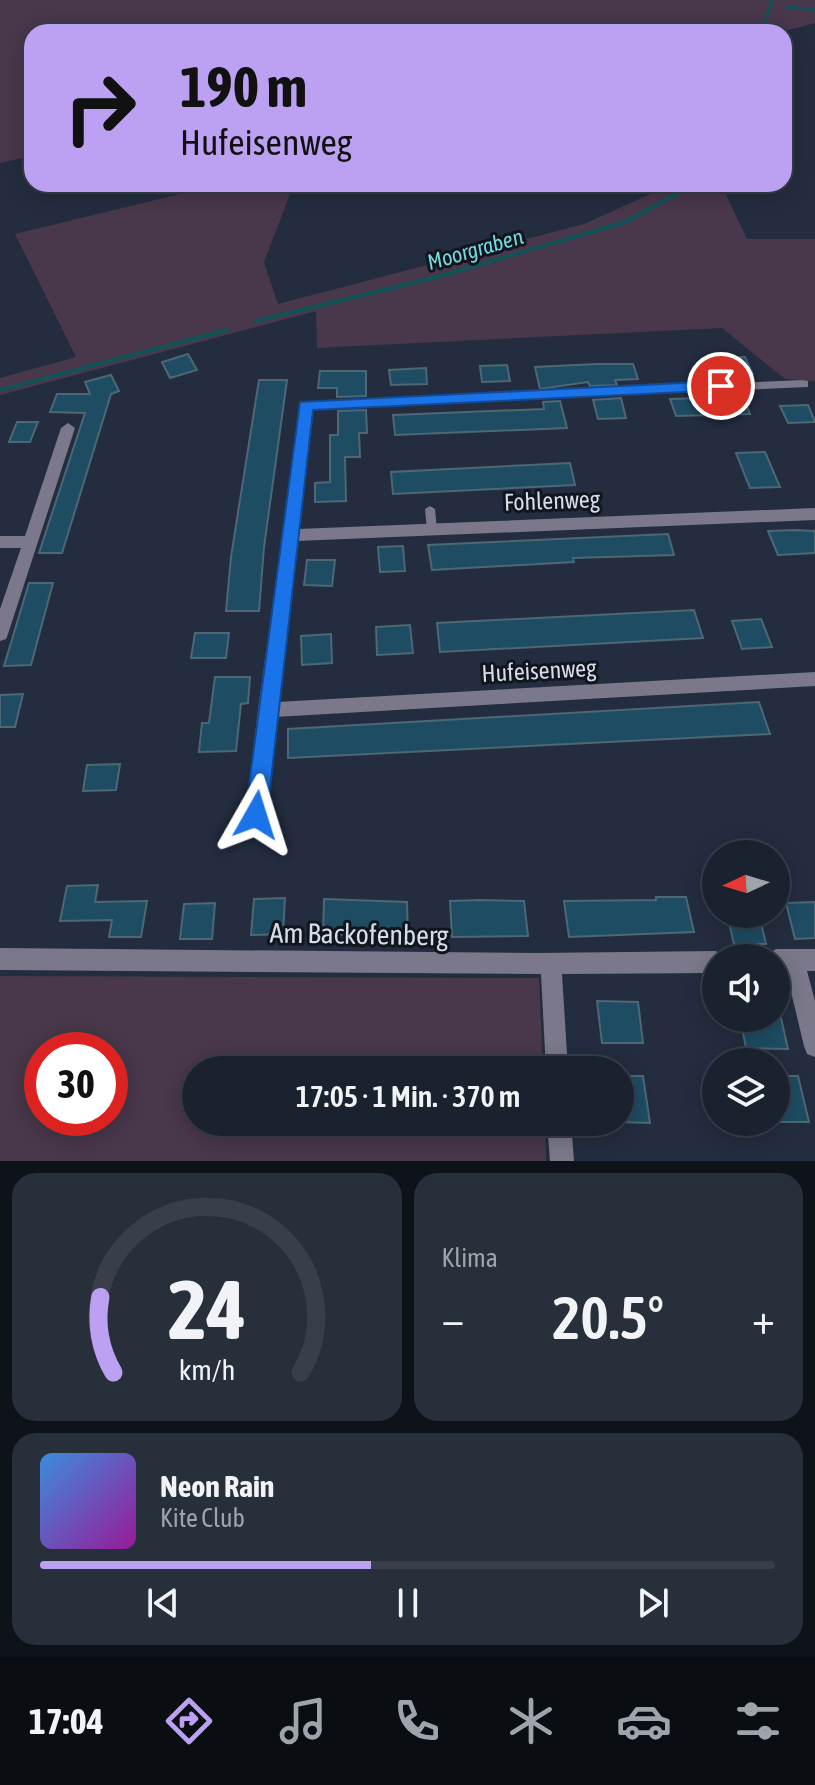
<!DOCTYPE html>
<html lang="de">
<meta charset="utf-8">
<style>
body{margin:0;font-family:"Asap Condensed",sans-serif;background:#272f3b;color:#f1f3f6;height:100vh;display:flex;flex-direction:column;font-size:30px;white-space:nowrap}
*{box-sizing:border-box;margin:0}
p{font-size:26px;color:#9fa4aa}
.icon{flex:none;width:44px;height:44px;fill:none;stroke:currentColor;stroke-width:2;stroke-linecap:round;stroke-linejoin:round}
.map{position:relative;height:1161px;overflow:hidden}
.details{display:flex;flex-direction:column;gap:12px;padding:12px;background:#0e131a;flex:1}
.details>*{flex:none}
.banner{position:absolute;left:24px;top:24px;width:768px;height:168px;border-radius:24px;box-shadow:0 4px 20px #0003,0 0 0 2px #383f4b;background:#bca0f2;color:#111;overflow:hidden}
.needle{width:52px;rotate:266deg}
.controls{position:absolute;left:702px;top:840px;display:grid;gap:16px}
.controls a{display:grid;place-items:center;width:88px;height:88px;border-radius:50%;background:#1a222f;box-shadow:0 4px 20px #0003,0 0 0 2px #383f4b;font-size:40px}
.speed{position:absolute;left:24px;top:1032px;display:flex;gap:16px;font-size:40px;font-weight:700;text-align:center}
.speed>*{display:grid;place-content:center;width:104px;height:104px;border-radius:50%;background:#1a222f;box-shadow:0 4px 20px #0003,0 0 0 2px #383f4b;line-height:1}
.speed .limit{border:12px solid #d22;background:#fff;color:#111}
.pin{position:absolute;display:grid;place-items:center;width:68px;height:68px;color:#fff;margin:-34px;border:4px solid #fff;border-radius:50%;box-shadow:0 2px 8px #0007}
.me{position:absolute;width:88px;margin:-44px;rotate:6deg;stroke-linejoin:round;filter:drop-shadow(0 0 6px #0008)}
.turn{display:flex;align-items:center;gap:28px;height:168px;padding:0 24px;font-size:36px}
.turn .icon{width:104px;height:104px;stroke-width:2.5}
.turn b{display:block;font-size:56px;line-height:68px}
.big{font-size:60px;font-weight:600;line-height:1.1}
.details .widget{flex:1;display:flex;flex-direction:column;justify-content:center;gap:12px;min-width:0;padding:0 28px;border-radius:24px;background:#272f3b}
.details .dial{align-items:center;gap:0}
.dial svg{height:208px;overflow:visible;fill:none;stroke:#383f4b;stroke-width:7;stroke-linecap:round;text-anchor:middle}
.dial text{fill:#f1f3f6;stroke:none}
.song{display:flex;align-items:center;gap:24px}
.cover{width:96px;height:96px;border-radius:12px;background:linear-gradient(135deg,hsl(210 70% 55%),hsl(300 70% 35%))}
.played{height:8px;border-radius:4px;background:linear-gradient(90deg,#bca0f2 45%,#383f4b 45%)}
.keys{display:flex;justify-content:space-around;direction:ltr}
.heat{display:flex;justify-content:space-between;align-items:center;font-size:44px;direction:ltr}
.details .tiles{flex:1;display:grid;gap:12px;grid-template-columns:1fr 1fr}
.widget:last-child{grid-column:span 2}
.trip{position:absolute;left:182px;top:1056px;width:452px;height:80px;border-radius:40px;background:#1a222f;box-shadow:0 4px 20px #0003,0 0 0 2px #383f4b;font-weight:600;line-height:80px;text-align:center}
.tabs{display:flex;height:128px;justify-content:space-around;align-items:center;background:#0a0e13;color:#9fa4aa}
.tabs .icon{width:56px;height:56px}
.tabs .selected{color:#bca0f2}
.tabs b{font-size:36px;color:#f1f3f6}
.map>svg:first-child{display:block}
.green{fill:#49374b;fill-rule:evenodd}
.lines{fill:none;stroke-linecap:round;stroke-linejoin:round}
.stream-far1{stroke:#125358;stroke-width:3}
.stream{stroke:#125358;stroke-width:4}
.building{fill:#1e4c62;stroke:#4e6774;stroke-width:2}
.service{fill:#7b788b;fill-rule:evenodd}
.minor{fill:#7b788b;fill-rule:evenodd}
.route{fill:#1a73e8;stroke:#114b97;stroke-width:2}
.labels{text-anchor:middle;stroke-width:6;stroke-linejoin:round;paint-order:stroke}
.far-water-label{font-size:22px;font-style:italic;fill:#77d8e0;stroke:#11151e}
.street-label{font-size:24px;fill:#d6dde9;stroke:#11151e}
.near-street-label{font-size:28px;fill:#d6dde9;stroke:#11151e}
</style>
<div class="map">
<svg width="815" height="1161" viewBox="0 0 815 1161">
<rect width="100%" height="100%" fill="#232d3f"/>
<g class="green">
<polygon points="0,0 815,0 815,23 781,32 32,32 32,156 0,163"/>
<polygon points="221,184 294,184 264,262 278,304 584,224 673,184 721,184 747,239 815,239 815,381 785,379 722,328 317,348 316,311 0,395 0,378 76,357 15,234"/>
<path d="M0,976l539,2 4,92h-347v52h349l1,39h-546zM110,1050v68h-68v-68z"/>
</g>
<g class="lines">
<g class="stream-far1">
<polyline points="788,7 815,10"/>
<polyline points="762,32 772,0"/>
<polyline points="688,188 695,184"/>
</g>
<g class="stream">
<polyline points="256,321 437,277 625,222 691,186"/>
<polyline points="0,390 227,330"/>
</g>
</g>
<g class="building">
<polygon points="188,354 197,370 170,378 162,362"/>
<polygon points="745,357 753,374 730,375 722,358"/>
<polygon points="597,364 633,364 638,379 615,380 617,385 590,386 588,382 540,389 535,367"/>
<polygon points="507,365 510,381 482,382 480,366"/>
<polygon points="426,368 427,384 391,385 389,370"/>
<polygon points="320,371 366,371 366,396 337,397 337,388 318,388"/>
<polygon points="111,375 119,391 111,394 62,553 39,553 85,413 50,412 57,394 90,394 85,382"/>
<polygon points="259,380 287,380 264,547 259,611 226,611 231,557"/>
<polygon points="743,397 750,414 676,416 670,399"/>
<polygon points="621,398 626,418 598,419 593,400"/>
<polygon points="560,401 567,428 395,435 393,415 544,409 543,402"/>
<polygon points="808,405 815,422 788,423 780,406"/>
<polygon points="366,410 367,433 359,433 360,457 345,457 346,501 315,502 315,483 330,482 330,435 338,435 338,411"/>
<polygon points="17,422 38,422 30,442 9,442"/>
<polygon points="765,452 780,487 750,488 736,453"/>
<polygon points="570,463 575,485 393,494 391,472"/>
<polygon points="795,530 815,531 815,553 778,555 768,531"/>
<polygon points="668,534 674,555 573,558 574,562 432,570 428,545"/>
<polygon points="403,546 405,571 380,572 378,547"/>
<polygon points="307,560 335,560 332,586 304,585"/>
<polygon points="29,583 53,583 31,665 4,666"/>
<polygon points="694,610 703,638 440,652 437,623"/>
<polygon points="761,619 772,647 742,649 732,621"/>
<polygon points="410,625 413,653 377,655 376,627"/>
<polygon points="195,633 229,633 226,658 191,658"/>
<polygon points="331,634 332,663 302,665 301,636"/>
<polygon points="215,677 250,677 248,703 241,704 236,751 199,752 202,723 209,723"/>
<polygon points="23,694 15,727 0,727 0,695"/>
<polygon points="759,702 770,734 288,758 288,729"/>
<polygon points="120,764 116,790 83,791 87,765"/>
<polygon points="98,885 95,902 147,901 141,937 109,937 112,920 60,921 67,886"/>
<polygon points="656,897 686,897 694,932 569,937 564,901 656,900"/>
<polygon points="285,898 283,934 251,935 254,899"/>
<polygon points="324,899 407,902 408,938 377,938 377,934 323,935"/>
<polygon points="481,900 524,901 528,936 452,937 450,901"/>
<polygon points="815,902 815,938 795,939 786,903"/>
<polygon points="215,903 212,939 180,939 184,904"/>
<polygon points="727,914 759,914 766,944 734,944"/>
<polygon points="597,1001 638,1002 643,1043 602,1043"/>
<polygon points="740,1018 781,1018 788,1049 746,1048"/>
<polygon points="620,1076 643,1076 650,1123 620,1122"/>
<polygon points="776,1076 798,1076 809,1122 776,1122"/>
</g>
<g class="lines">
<polygon class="service" points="430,506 435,509 437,530 432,534 427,530 425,509"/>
<g class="minor">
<polygon points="803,380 808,381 808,387 312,409 298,529 815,508 815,520 296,541 277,702 815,672 815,686 275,717 266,815 263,821 256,824 249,821 246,815 258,710 301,402"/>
<polygon points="68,423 75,428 8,634 6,639 0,641 0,609 21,548 0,548 0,536 25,536 61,428"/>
<polygon points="0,948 537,953 716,951 725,958 716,958 716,973 562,974 568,1070 546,1070 541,974 0,970"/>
<polygon points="776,949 815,949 815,971 807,971 815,1001 815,1057 807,1054 804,1046 786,971 776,971 776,958 766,958 769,953"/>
<polygon points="547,1122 571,1122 574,1161 550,1161"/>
</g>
</g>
<polygon class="route" points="721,381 727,383 727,390 313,410 267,815 264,823 256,826 249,823 245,815 300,402"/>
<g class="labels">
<g class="far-water-label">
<text transform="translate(475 249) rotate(-16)" y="8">Moorgraben</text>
</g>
<g class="street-label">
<text transform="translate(552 501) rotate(-2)" y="8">Fohlenweg</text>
<text transform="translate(539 671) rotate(-3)" y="8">Hufeisenweg</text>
</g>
<g class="near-street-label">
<text transform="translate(359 934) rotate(1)" y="10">Am Backofenberg</text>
</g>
</g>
</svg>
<div class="controls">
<a><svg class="needle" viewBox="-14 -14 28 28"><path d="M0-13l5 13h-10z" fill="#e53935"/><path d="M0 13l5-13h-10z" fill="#9fa4aa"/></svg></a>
<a><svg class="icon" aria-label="sound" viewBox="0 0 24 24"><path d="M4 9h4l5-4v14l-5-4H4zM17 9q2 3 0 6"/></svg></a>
<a><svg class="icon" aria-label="layers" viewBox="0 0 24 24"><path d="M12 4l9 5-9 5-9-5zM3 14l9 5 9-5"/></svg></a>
</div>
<div class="speed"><div class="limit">30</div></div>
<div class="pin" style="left:721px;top:386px;background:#d93025"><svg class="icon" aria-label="arrive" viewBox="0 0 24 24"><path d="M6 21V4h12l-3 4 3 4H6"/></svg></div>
<svg class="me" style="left:256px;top:815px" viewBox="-20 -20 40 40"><path d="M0-17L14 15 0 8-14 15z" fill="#1a73e8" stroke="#fff" stroke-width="4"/></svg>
<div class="trip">17:05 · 1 Min. · 370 m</div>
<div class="banner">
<div class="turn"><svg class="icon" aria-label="right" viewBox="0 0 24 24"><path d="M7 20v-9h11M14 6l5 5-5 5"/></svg><div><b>190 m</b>Hufeisenweg</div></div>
</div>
</div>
<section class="details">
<div class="tiles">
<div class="widget dial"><svg viewBox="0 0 100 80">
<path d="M14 69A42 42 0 1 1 86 69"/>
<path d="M14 69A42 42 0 0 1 9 40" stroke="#bca0f2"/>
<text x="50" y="56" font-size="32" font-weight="700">24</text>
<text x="50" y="72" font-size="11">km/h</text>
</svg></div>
<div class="widget"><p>Klima</p>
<div class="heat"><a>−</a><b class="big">20.5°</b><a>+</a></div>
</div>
<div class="widget">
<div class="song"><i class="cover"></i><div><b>Neon Rain</b><p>Kite Club</p></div></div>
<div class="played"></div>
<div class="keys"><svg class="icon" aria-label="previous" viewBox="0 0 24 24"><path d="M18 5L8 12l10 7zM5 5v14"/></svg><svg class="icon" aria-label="pause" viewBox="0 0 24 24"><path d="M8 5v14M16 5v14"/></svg><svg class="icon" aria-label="next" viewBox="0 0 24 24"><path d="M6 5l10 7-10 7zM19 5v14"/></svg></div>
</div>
</div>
</section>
<nav class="tabs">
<b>17:04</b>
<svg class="icon selected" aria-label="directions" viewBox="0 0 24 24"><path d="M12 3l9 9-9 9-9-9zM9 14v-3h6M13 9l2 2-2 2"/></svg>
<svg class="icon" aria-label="music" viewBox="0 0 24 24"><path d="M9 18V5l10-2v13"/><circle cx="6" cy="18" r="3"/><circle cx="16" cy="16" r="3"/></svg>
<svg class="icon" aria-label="phone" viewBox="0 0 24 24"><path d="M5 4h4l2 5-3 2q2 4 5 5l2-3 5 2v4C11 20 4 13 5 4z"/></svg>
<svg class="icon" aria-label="climate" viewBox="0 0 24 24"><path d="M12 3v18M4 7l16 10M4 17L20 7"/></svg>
<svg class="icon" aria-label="car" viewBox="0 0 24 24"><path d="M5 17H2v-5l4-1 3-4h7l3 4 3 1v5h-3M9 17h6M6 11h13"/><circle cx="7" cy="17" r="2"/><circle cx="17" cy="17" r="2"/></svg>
<svg class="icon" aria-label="filters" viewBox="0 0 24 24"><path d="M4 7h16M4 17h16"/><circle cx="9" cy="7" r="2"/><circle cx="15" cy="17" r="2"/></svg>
</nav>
